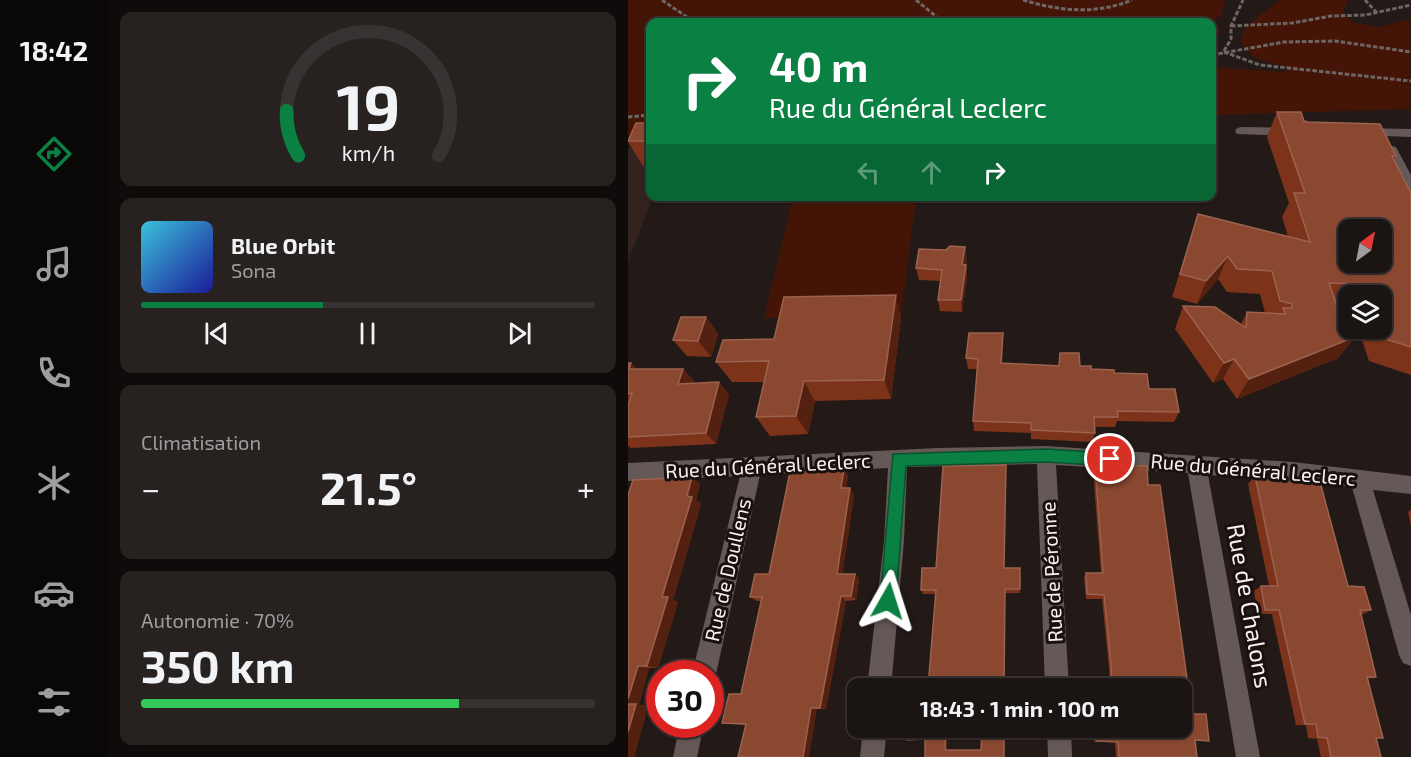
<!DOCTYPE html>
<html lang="fr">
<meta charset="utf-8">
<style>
body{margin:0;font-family:"Exo 2",sans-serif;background:#272120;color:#f1f3f6;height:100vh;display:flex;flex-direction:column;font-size:22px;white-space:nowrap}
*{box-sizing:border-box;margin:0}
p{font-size:20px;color:#9f9e9f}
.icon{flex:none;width:33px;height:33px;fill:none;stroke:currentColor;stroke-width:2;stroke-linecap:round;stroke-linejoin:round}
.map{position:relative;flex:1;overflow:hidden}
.details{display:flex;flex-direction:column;gap:12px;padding:12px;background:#0e0b0a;width:520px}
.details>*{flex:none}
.top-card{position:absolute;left:18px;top:18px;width:570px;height:183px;border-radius:12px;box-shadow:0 2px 4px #0004,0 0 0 2px #383332;background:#0b8043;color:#fff;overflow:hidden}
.needle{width:39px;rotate:32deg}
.buttons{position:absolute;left:710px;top:219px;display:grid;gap:12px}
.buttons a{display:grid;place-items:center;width:54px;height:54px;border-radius:12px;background:#1a1412;box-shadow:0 2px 4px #0004,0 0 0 2px #383332;font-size:30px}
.speed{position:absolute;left:18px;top:660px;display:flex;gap:12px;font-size:30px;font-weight:700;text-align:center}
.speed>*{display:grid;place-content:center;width:78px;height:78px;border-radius:50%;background:#1a1412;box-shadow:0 2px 4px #0004,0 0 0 2px #383332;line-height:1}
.speed .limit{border:9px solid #d22;background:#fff;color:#111}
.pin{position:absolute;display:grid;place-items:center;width:51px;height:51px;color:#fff;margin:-26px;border:3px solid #fff;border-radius:50%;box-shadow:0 2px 6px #0007}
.me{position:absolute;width:66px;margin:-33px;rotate:6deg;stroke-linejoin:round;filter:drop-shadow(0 0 4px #0008)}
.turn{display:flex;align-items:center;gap:21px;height:126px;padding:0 24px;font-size:27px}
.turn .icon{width:78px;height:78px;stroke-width:2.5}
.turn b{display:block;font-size:42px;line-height:51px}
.lanes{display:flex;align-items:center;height:57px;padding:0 24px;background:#0003;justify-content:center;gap:30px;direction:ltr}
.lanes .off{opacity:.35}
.big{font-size:45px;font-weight:700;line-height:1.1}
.details .tile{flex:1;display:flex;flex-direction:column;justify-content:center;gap:9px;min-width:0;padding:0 21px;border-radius:12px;background:#272120}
.details .dial{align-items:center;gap:0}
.dial svg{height:156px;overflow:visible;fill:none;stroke:#383332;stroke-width:7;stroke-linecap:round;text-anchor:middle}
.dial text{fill:#f1f3f6;stroke:none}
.song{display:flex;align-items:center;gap:18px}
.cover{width:72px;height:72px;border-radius:9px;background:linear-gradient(135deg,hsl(190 70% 55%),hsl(240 70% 35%))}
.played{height:6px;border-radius:3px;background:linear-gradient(90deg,#0b8043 40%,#383332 40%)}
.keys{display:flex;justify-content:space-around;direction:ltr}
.heat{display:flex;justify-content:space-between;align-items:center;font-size:33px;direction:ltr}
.charge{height:9px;border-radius:4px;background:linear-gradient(90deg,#34c759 70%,#383332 0)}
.trip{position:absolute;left:219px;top:678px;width:345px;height:60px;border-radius:12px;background:#1a1412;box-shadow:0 2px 4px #0004,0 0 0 2px #383332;font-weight:700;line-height:60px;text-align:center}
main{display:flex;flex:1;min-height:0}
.tab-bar{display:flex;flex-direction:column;width:108px;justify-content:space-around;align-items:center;background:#0a0807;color:#9f9e9f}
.tab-bar .icon{width:42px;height:42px}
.tab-bar .selected{color:#0b8043}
.tab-bar b{font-size:27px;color:#f1f3f6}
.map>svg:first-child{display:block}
.built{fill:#32231f}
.green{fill:#441506}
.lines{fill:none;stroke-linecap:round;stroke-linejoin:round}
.path{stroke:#6e6664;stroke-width:3;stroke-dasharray:4.5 2;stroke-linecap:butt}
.minor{fill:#645956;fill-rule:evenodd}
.wall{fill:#7d331a}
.shaded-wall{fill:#542110}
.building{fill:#8a4831;stroke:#9b624f;stroke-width:1.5;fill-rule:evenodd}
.route{fill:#0b8043;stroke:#07532c;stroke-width:1.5}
.labels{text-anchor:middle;stroke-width:6;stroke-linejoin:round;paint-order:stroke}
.street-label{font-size:20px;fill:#f7f1ef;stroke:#19110f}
.near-street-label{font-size:24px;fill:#f7f1ef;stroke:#19110f}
</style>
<main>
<nav class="tab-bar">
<b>18:42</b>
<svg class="icon selected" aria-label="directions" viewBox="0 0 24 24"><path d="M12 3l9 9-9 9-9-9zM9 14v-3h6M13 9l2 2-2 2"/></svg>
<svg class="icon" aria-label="music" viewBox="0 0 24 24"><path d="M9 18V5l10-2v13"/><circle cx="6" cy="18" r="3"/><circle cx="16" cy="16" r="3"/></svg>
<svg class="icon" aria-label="phone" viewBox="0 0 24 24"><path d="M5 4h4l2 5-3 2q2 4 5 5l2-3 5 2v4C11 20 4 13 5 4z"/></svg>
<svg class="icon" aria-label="climate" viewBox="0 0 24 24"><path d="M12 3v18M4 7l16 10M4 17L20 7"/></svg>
<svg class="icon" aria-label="car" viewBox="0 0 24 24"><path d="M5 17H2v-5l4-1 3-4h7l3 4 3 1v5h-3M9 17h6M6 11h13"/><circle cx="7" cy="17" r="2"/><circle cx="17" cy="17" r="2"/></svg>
<svg class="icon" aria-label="filters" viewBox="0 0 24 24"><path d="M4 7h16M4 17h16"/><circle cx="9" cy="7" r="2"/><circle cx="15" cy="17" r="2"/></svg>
</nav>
<section class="details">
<div class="tile dial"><svg viewBox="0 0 100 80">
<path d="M14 69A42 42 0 1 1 86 69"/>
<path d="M14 69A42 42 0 0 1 8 46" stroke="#0b8043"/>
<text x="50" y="56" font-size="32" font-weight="700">19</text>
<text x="50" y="72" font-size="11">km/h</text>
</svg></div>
<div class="tile">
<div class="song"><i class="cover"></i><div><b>Blue Orbit</b><p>Sona</p></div></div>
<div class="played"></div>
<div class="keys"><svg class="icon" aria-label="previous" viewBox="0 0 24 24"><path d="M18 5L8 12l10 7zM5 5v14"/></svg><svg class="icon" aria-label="pause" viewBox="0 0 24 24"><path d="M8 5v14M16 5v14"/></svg><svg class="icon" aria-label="next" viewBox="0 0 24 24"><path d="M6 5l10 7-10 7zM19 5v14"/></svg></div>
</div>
<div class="tile"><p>Climatisation</p>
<div class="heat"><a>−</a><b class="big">21.5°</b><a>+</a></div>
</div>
<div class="tile"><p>Autonomie · 70%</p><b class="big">350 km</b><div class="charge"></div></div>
</section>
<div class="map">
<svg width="783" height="757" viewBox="0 0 783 757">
<rect width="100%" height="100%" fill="#231a18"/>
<polygon class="built" points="0,148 22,148 22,196 25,197 0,261"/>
<g class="green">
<polygon points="0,0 598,0 593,15 587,20 593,34 584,35 584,22 22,22 22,133 0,135"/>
<path d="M652,0h68l-5,11 9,11 28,5 26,-7 4,1v88l-198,6v-48l71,5 6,-4c-25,-9 -34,-2 -49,-29 8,-18 25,-28 40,-39z"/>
<polygon points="165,197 288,197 273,317 136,318"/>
</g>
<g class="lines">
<g class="path">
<polyline points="34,0 66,22"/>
<polyline points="288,0 315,22"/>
<path d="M395,0c37,11 72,15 109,0"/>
<polyline points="737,0 749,13"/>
<polyline points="603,26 664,23 703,16 737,15 783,5"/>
<polyline points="596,51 603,39 603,26 615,0"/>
<polyline points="596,52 632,65 783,81"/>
<polyline points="584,55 656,42 707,41 783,52"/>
<polyline points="0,117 22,115"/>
</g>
<g class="minor">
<polygon points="614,127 667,128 674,132 667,136 609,134 607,131 609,128"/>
<polygon points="733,128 783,129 783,137 728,135 726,132 728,129"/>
<polygon points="763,146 768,147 783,175 783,195 776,190 756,150"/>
<polygon points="418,446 665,462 783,476 783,494 745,490 783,615 783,666 775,663 771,655 724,487 665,480 580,475 632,757 608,757 560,473 428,465 441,688 417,688 409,464 279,467 276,541 263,688 239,688 256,541 260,468 132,475 88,674 82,683 82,674 64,674 112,476 0,481 0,463 310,448"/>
<polygon points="52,724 76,724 69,757 45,757"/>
<polygon points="235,728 259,728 256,757 232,757"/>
<polygon points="419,728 443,728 444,757 420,757"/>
</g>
</g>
<g class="wall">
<polygon points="649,112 768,156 766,160 783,193 783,375 741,361 730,328 753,328 753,296 720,296 720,307 709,307 715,323 727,337 710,358 609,399 595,379 585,383 547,329 555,306 613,324 619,312 637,313 632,294 599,292 590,279 569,304 544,297 570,214 660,236 654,217 661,203 639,137"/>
<polygon points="22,123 22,166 15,166 0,142 0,140"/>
<polygon points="337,247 339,277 334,312 312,311 310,300 313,281 291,280 288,268 318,250"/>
<polygon points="78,317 90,334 83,357 59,356 45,340"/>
<polygon points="273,317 263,399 187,401 180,434 142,436 128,417 136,382 104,382 88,362 146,339"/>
<polygon points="375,333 374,363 431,365 432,353 452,366 463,369 486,373 521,389 551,412 546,422 489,421 487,427 467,427 467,433 465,442 403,439 403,433 346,431 345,421 349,369 340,369 338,358"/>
<polygon points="0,363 9,369 55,369 66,381 65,383 101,394 88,444 3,448 0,446"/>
<polygon points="467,465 520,485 564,714 581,741 567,741 569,757 488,757 487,742 466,742 466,728 554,728 554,688 482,688 481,668 474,599 458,599 456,578 458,573 473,573 465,471"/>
<polygon points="216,469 220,476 218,488 222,488 226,495 214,574 227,574 231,579 228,600 218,601 198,709 189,709 118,725 94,723 113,694 133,601 129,601 122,597 141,574"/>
<polygon points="627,476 720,586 743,610 733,615 748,677 740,679 755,738 748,739 753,757 693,757 689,739 680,738 678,725 668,725 644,614 630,614 626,591 633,586 641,586 620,484"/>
<polygon points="64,477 72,484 68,500 73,504 45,600 50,602 30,668 21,668 11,705 20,706 6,757 0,757 0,495"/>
<polygon points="783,510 783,526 780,512"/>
<polygon points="376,568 392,568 392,593 295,594 293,590"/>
</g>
<g class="shaded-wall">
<polygon points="337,247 339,259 336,276 334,264"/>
<polygon points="600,256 590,279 569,304 578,281"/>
<polygon points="338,265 339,277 334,312 333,300"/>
<polygon points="268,295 273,317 263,399 256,380"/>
<polygon points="78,317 90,334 83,357 70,341"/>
<polygon points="375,333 375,345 374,373 373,363"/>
<polygon points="727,337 710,358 609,399 621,379"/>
<polygon points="606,359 595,379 585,383 596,363"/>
<polygon points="3,363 15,375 1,369"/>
<polygon points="55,369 66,381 61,396 50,384"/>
<polygon points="176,381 187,401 180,434 168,416"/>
<polygon points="91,382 101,394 88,444 78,433"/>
<polygon points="216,469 220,476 217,494 213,488"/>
<polygon points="64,477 72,484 68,500 73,504 45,600 50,602 30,668 19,666 34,597"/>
<polygon points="222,488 226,495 214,579 209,574"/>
<polygon points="227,574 231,579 228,600 223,596"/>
<polygon points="213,596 218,601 198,709 192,708"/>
<polygon points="10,666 21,668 11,705 20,706 6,757 0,757 0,699"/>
<polygon points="183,708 189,709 181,757 175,757"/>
<polygon points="318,728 320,728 319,750 317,750"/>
</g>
<g class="building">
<path d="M649,112h24l3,9 4,1 72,2 16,32h-4l19,37v154l-23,-7 -7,-18v-26h-10l-5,-12 -37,-1 14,40 12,14 -106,42 -15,-20 -10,4 -41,-57 32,1 31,21 1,-16 38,2 -2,-6h9v-4l-12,-3 -8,-30 -35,-2 -9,-13 -22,25 -26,-7 18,-60 112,28 -16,-49h11zM720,230h33v32h-33z"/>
<polygon points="8,123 22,123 22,141 0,141"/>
<polygon points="322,246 337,247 334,264 338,265 333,300 310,300 314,270 288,268 291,249 318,250"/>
<polygon points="268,295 256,380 176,381 168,416 128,417 141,361 88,362 95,340 146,339 156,297"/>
<polygon points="53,317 78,317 70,341 45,340"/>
<polygon points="341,333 375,333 373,363 431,366 432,353 451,353 452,366 463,366 463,369 486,370 486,373 519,374 521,389 547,389 551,412 489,411 490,417 466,417 467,433 403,430 403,423 345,421 350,359 338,358"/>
<polygon points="0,363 3,363 1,369 55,369 50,384 91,382 78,433 0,437 0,406 4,393 0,394"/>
<polygon points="378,465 376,568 392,568 392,589 377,589 376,688 300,688 308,590 293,590 294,568 308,568 315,466"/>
<polygon points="467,465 519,466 520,485 532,485 564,714 578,714 581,741 567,740 569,757 491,757 490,742 469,741 468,728 554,728 554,688 484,688 483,665 476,595 459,594 458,573 475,573"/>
<polygon points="216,469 213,488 222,488 209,574 227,574 223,596 213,596 192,708 183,708 175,757 110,757 118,724 94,723 101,694 113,694 134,597 122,597 127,574 141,574 162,472"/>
<polygon points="627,476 692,482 720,586 736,587 743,610 732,610 748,677 739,677 755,738 748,738 753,757 703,757 699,738 690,737 688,724 677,724 651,610 637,610 633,586 650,586"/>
<polygon points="64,477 59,496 64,497 34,597 40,597 19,666 10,666 0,699 0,495 5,480"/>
<polygon points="0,704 8,704 0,732"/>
<polygon points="280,728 318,728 317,750 353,750 354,728 393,728 393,739 376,739 376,757 297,757 297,739 279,740"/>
</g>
<polygon class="route" points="418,449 482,453 488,455 490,459 488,464 482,466 418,462 278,466 268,601 266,607 260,610 254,607 252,601 265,454"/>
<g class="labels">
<g class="street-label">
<text transform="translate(140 466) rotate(-3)" y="7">Rue du Général Leclerc</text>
<text transform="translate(625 470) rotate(5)" y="7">Rue du Général Leclerc</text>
<text transform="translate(100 570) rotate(-77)" y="7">Rue de Doullens</text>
<text transform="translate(424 572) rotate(-93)" y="7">Rue de Péronne</text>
</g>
<g class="near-street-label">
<text transform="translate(621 606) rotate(80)" y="8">Rue de Chalons</text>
</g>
</g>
</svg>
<div class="buttons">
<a><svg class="needle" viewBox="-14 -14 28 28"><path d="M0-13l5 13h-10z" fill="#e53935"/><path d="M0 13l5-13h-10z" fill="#9f9e9f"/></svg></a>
<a><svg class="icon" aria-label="layers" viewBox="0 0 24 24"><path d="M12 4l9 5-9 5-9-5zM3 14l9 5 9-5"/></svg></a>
</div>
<div class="speed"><div class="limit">30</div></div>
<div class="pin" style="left:482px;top:459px;background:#d93025"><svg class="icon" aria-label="arrive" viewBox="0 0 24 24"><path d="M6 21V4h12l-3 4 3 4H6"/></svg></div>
<svg class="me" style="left:260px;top:601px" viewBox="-20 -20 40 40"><path d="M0-17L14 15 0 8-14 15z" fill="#0b8043" stroke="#fff" stroke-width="4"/></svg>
<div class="trip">18:43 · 1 min · 100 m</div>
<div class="top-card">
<div class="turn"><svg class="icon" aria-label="right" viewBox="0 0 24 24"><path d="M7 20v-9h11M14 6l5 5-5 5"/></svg><div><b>40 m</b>Rue du Général Leclerc</div></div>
<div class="lanes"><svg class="icon off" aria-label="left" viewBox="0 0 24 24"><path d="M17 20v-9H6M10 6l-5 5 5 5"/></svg><svg class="icon off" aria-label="ahead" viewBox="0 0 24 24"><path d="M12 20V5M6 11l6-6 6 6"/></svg><svg class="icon" aria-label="right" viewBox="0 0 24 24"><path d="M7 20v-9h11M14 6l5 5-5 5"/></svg></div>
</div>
</div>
</main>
